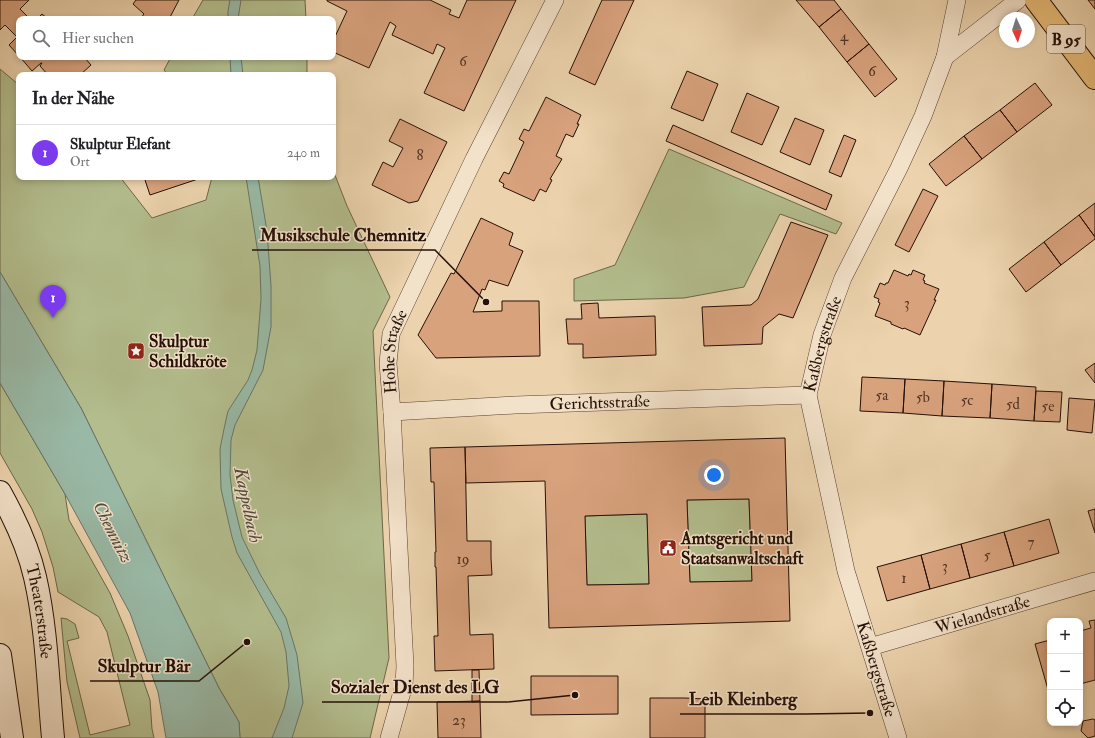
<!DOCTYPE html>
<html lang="de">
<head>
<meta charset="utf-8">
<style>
  :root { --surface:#fff; --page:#f6f6f6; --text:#202124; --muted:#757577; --line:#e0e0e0; --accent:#7c3aed }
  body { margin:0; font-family:"IM FELL Double Pica",serif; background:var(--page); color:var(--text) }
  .controls { position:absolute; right:12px; bottom:12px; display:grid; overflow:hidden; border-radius:8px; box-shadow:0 2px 6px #0003 }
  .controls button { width:36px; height:36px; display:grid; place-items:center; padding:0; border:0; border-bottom:1px solid var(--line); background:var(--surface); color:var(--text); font:20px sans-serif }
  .compass { position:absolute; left:999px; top:12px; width:36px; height:36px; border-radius:50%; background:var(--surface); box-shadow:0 2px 6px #0003; rotate:176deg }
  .you { position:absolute; left:714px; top:475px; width:14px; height:14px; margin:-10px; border:3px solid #fff; border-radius:50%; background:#1a73e8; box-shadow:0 0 0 6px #1a73e833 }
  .badge { display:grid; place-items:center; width:26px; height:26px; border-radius:50%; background:var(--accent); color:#fff; font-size:13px; font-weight:700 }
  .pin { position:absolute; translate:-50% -33px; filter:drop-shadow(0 1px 2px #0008) }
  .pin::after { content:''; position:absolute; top:21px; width:14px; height:12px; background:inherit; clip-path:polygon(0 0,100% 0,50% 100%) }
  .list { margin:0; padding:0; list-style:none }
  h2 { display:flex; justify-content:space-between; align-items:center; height:52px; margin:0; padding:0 16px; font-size:17px }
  h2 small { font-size:13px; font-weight:400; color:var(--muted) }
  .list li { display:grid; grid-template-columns:26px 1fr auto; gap:12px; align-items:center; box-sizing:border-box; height:56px; padding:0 16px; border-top:1px solid var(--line) }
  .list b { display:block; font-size:15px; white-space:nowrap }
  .list p { margin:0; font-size:13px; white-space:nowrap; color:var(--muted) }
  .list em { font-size:13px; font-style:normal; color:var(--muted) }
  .icon { flex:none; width:22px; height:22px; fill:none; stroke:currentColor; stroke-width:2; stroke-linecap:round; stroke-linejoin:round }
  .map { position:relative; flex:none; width:1095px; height:738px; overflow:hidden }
  .search { position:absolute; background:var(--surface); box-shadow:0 2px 6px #0003; left:16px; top:16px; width:320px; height:44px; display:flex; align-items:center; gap:10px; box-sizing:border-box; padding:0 14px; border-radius:8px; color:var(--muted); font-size:15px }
  .panel { position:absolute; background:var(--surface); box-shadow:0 2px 6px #0003; left:16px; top:72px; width:320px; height:108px; border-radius:8px }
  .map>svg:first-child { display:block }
</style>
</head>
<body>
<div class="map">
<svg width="1095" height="738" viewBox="0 0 1095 738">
  <rect width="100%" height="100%" fill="#ecd3ad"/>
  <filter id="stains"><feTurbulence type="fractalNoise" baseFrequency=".005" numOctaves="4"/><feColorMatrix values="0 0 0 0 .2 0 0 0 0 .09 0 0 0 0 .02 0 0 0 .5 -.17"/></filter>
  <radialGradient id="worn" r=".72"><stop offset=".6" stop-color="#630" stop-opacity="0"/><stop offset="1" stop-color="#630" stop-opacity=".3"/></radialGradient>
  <path fill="#b3bd8d" stroke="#6c664a" d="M203 0H305L306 19H192Z
    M171 57H307V75H168L164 70Z
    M0 69 19 85V177H120L152 218 206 200 212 177H333V170L347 206 390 297 373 331 389 658 370 738H240L239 722 219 688 81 408 0 272Z
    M669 149 842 223 836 234 780 214 744 287 684 298 574 301V279L615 265Z
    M0 383 65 494 69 520 110 593 128 636 150 700 152 729 154 738H80L67 682 61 618 67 619 75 624 79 638 67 641 90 735 130 725 107 632 99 617 58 592 53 567 42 532 32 509 0 453Z
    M749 499 752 581 690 582 687 500Z
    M647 514 649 584 587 585 585 516Z"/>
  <path fill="#99b9a6" stroke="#6b7566" d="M230 0H241L238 19H228V11Z
    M230 57H241L243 75H231Z
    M246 177H258L267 231 271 286V327L263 370 235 425 231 440 230 475 233 500 242 537 260 574 286 618 297 655 303 703 292 738H272L284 708 289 686 286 652 281 632 237 553 232 537 221 489 220 449 224 429 228 411 248 380 252 370 257 350 259 325 261 299 260 266Z
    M0 272 81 408 219 688 239 722 240 738H166L158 692 130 613 65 494 0 383Z"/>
  <path fill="#d8a27d" stroke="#250f06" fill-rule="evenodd" d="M0 0H29L20 9 30 19H19V56L9 45 17 37 5 25 0 30Z
    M136 0H179L169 19H140L144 14 133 4Z
    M327 0H430L451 10 449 14 459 18 467 0H516L464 111 424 93 445 48 437 44 433 54 392 35 396 26 390 22 369 68 333 52V41L347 11 327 1Z
    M602 0H634L595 85 569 73Z
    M796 0H834L841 9 819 27Z
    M1088 0H1095V9Z
    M841 9 869 44 847 62 819 27Z
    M42 14 48 19H37Z
    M869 44 897 79 875 97 847 62Z
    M20 57H84L91 65 80 75H48L40 66 42 63H41L32 71Z
    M687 71 718 84 703 121 671 108Z
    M1035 83 1052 105 1017 132 1000 110Z
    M747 93 779 107 762 145 731 132Z
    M546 97 581 115 577 124H579L573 137 566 134 556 156 562 159 550 179 552 180 546 192 540 189 534 201 503 187 504 184 499 181 504 172 509 174 524 142 519 139 524 129 529 131Z
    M1000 110 1017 132 982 159 964 136Z
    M795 118 824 130 810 165 780 152Z
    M400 119 447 142 418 201 409 203 372 185 383 162 393 167 403 148 389 141Z
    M673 125 832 195 826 210 666 141Z
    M844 135 856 140 841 177 829 172Z
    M964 136 982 159 946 186 929 164Z
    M144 177H204L150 195Z
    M923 189 938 196 909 252 895 245Z
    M1095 203V237L1079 215Z
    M1079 215 1095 237V239L1061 265 1044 242Z
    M481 218 513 233 509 245 523 251 508 286 489 280 485 290 482 289 473 312 502 311V301H539L540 356 436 358 418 335 451 273 454 274Z
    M791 222 828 235 793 318 779 314 763 327 762 344 704 346 702 307 751 305 758 299Z
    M1044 242 1061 265 1026 292 1009 269Z
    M894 270 908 276 909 274 911 275 913 270 925 275 923 280 925 281 924 283 939 289 934 300H936L920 335 904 328 903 329 891 324V322L875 316 880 303 878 302 879 299 874 297 880 283 885 285 886 283H888Z
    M598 303 599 318 655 316 656 355 583 358V344H568L566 319H582L581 304Z
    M1095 363V383L1085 370Z
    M862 377 905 379 903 413 860 411Z
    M905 379 944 381 942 416 903 413Z
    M944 381 992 384 990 418 942 416Z
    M992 384 1036 387 1034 421 990 418Z
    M1036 391 1062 392 1060 422 1034 421Z
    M1069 398 1095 400 1092 433 1067 430Z
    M785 438 790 621 549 628 545 481 466 483 465 447ZM749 499 752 581 690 582 687 500ZM647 514 649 584 587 585 585 516Z
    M465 447 467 541H491V558L492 575 468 576 470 635 493 634 494 669 435 671 434 636H438L436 567H435V552H436L434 482H431L430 448Z
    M1095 509V533L1088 511Z
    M1049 519 1059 553 1014 566 1004 532Z
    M1004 532 1014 566 970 578 961 544Z
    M961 544 970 578 930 589 921 555Z
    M921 555 930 589 887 601 877 567Z
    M1095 620V680L1080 684V631L1091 628 1089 621Z
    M1050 640V693H1049L1035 644Z
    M472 670H479L480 701 472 702Z
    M531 676H618V714L531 715Z
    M650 698H685L705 699V738H650Z
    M480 701 481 738H438L437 702Z
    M1093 719 1095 720V736L1088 738 1081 731 1083 721Z"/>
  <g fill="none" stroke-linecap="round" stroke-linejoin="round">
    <defs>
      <g id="minor">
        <path d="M945 57 1018 0"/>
        <path id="s1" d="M392 412 515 405 808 395"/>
        <path id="s2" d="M870 647 1095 581"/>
        <path id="s3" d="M389 738 404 685 405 666 392 412 388 363 391 334 474 159 555 0"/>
        <path id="s4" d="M898 738 846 571 808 395 822 335 843 278 899 168 923 116 945 57 957 0"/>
      </g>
      <g id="secondary">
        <path id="s5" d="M0 492C15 519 28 546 35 577 47 629 48 685 53 738"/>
        <path d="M0 655 12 738"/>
      </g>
      <path id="primary" d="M1036 0 1095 78"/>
    </defs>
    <use href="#minor" stroke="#574030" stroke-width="18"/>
    <use href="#secondary" stroke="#250f06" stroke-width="24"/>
    <use href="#primary" stroke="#250f06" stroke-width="24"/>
    <use href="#minor" stroke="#f3e2ca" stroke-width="17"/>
    <use href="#secondary" stroke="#f3e2ca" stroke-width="22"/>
    <use href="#primary" stroke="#e6ba76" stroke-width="22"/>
  </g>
  <defs>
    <symbol id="sight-square" viewBox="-11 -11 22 22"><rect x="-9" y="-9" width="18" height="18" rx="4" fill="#8f2418" stroke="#f3e2ca"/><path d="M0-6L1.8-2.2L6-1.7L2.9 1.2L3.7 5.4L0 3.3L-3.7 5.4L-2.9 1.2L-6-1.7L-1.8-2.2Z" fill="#fff"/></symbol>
    <symbol id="civic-square" viewBox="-11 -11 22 22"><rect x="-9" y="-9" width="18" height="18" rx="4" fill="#8f2418" stroke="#f3e2ca"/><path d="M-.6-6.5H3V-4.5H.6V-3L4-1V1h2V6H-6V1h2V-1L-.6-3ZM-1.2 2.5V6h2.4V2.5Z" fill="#fff"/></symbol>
  </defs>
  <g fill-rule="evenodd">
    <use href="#sight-square" x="126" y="341" width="20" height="20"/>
    <use href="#civic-square" x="658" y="538" width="20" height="20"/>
  </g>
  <g text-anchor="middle" stroke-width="3" stroke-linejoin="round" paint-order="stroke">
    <g font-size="15" fill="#523424">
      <text x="844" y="41">4</text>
      <text x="463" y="66">6</text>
      <text x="872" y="76">6</text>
      <text x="420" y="160">8</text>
      <text x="907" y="308">3</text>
      <text x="882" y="400">5a</text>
      <text x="923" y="402">5b</text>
      <text x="967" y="405">5c</text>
      <text x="1013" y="409">5d</text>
      <text x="1048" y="411">5e</text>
      <text x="1031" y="547">7</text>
      <text x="987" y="560">5</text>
      <text x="463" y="564">19</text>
      <text x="945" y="571">3</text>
      <text x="904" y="583">1</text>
      <text x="459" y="725">23</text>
    </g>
    <rect fill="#f3e2ca" stroke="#634e41" stroke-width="1" x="1047" y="25" width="38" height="28" rx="3"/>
    <g font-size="16" font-weight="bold" fill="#250f06">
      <text x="1066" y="45">B 95</text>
    </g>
    <g font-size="17" font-weight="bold" fill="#250f06" stroke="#f3e2ca" text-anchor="start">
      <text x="149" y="347">Skulptur<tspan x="149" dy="20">Schildkröte</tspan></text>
      <text x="681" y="544">Amtsgericht und<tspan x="681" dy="20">Staatsanwaltschaft</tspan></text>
    </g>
    <g font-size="17" fill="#250f06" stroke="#f3e2ca">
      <text dy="6" stroke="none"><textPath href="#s4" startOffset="408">Kaßbergstraße</textPath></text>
      <text dy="6" stroke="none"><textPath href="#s3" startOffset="390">Hohe Straße</textPath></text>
      <text dy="6" stroke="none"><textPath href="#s1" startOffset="208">Gerichtsstraße</textPath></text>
      <text dy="6" stroke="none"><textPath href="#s5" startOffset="127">Theaterstraße</textPath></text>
      <text dy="6" stroke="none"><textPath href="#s2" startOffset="117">Wielandstraße</textPath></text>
      <text transform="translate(877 669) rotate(73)" y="6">Kaßbergstraße</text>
    </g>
    <g font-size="18" font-style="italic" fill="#4e4a3e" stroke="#f3e2ca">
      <text transform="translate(248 505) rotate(78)" y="6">Kappelbach</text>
      <text transform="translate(113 532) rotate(63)" y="6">Chemnitz</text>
    </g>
  </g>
  <path fill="none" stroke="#250f06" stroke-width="1.5" d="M486 302L435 250H252M247 642L199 681H90M575 695L507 702H322M870 713L805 714H680"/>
  <g fill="#250f06" stroke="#f3e2ca" stroke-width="1.5">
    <circle cx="486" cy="302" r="4"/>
    <circle cx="247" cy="642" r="4"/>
    <circle cx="575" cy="695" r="4"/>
    <circle cx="870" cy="713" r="4"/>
  </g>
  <g font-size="18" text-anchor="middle" font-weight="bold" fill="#250f06" stroke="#f3e2ca" stroke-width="3" stroke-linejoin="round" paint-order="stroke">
    <text x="343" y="241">Musikschule Chemnitz</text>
    <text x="144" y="672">Skulptur Bär</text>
    <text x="415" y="693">Sozialer Dienst des LG</text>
    <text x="743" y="705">Leib Kleinberg</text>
  </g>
  <rect width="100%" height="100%" filter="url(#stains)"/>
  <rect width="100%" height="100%" fill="url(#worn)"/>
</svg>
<div class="controls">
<button>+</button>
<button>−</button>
<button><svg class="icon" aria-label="locate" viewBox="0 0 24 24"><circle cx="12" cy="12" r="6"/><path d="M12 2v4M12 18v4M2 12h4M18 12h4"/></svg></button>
</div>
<svg class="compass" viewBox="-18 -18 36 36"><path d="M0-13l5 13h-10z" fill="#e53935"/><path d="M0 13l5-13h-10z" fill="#757577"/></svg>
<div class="you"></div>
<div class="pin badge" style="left:53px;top:318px">1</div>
<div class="search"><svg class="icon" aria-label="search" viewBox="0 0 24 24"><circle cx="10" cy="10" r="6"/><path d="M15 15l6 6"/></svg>Hier suchen</div>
<section class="panel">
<h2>In der Nähe<small></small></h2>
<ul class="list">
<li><span class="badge">1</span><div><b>Skulptur Elefant</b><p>Ort</p></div><em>240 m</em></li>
</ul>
</section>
</div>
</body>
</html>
